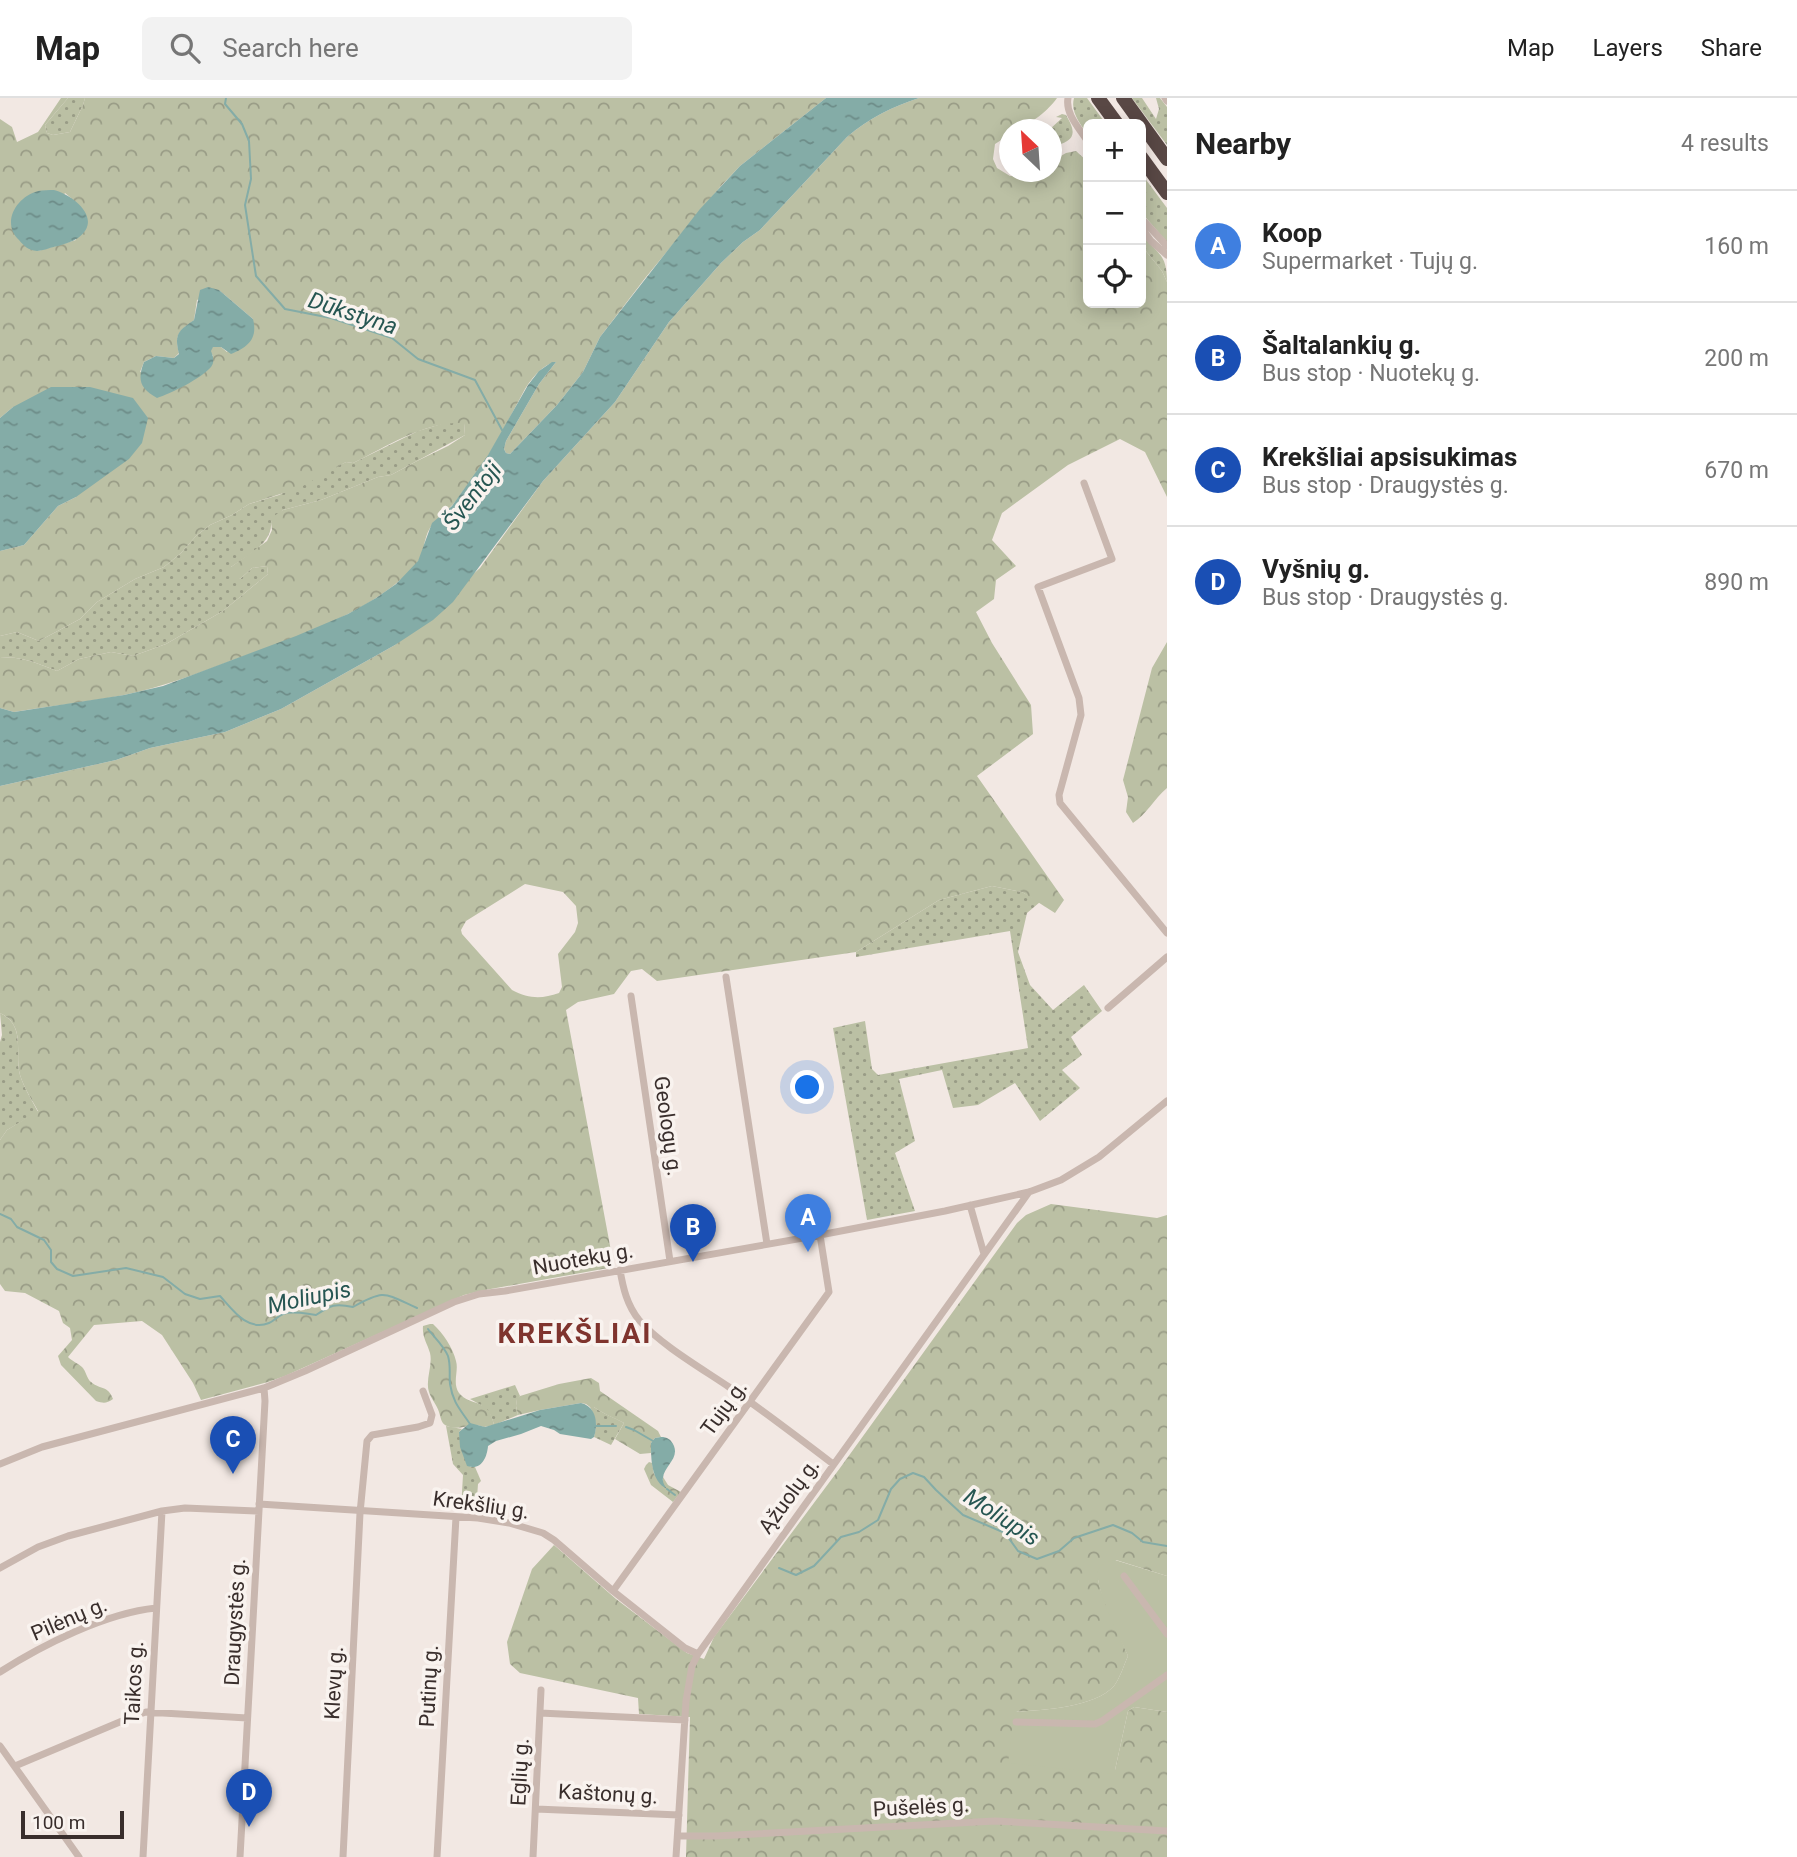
<!DOCTYPE html>
<html lang="en">
<head>
<meta charset="utf-8">
<style>
  :root { --surface:#fff; --page:#f2f2f2; --text:#222; --muted:#767676; --line:#e0e0e0; --accent:#265652 }
  body { margin:0; font-family:Roboto,sans-serif; background:var(--page); color:var(--text) }
  .controls { position:absolute; right:21px; top:21px; display:grid; overflow:hidden; border-radius:10px; box-shadow:0 4px 18px #0003 }
  .controls button { width:63px; height:63px; display:grid; place-items:center; padding:0; border:0; border-bottom:2px solid var(--line); background:var(--surface); color:var(--text); font:35px sans-serif }
  .compass { position:absolute; left:999px; top:21px; width:63px; height:63px; border-radius:50%; background:var(--surface); box-shadow:0 4px 18px #0003; rotate:335deg }
  .scale { position:absolute; left:21px; bottom:18px; width:103px; box-sizing:border-box; padding-left:7px; border:4px solid #392e2c; border-top:0; font-size:19px; line-height:24px; white-space:nowrap; color:#392e2c; -webkit-text-stroke:5px #f9f3ef; paint-order:stroke }
  .you { position:absolute; left:808px; top:990px; width:24px; height:24px; margin:-18px; border:5px solid #fff; border-radius:50%; background:#1a73e8; box-shadow:0 0 0 10px #1a73e833 }
  .badge { display:grid; place-items:center; width:46px; height:46px; border-radius:50%; background:var(--accent); color:#fff; font-size:23px; font-weight:700 }
  .pin { position:absolute; translate:-50% -58px; filter:drop-shadow(0 2px 4px #0008) }
  .pin::after { content:''; position:absolute; top:37px; width:24px; height:21px; background:inherit; clip-path:polygon(0 0,100% 0,50% 100%) }
  .list { margin:0; padding:0; list-style:none }
  h2 { display:flex; justify-content:space-between; align-items:center; height:91px; margin:0; padding:0 28px; font-size:30px }
  h2 small { font-size:23px; font-weight:400; color:var(--muted) }
  .list li { display:grid; grid-template-columns:46px 1fr auto; gap:21px; align-items:center; box-sizing:border-box; height:112px; padding:0 28px; border-top:2px solid var(--line) }
  .list b { display:block; font-size:26px; white-space:nowrap }
  .list p { margin:0; font-size:23px; white-space:nowrap; color:var(--muted) }
  .list em { font-size:23px; font-style:normal; color:var(--muted) }
  .icon { flex:none; width:38px; height:38px; fill:none; stroke:currentColor; stroke-width:2; stroke-linecap:round; stroke-linejoin:round }
  .map { position:relative; flex:none; width:1167px; height:1759px; overflow:hidden }
  header { display:flex; align-items:center; gap:42px; box-sizing:border-box; height:98px; padding:0 35px; background:var(--surface); border-bottom:2px solid var(--line) }
  header strong { font-size:33px }
  nav { display:flex; gap:38px; margin-inline-start:auto; font-size:24px }
  .search { width:490px; height:63px; background:var(--page); display:flex; align-items:center; gap:18px; box-sizing:border-box; padding:0 24px; border-radius:10px; color:var(--muted); font-size:26px }
  main { display:flex }
  aside { flex:1; background:var(--surface) }
  .map>svg:first-child { display:block }
</style>
</head>
<body>
<header>
<strong>Map</strong>
<div class="search"><svg class="icon" aria-label="search" viewBox="0 0 24 24"><circle cx="10" cy="10" r="6"/><path d="M15 15l6 6"/></svg>Search here</div>
<nav><a>Map</a><a>Layers</a><a>Share</a></nav>
</header>
<main>
<div class="map">
<svg width="1167" height="1759" viewBox="0 0 1167 1759">
  <defs>
    <pattern id="grass-dots" width="8" height="8" patternUnits="userSpaceOnUse" patternTransform="scale(1.75)"><rect width="8" height="8" fill="#bbc0a4"/><path d="M2 2h.1M6 6h.1" fill="none" stroke="#999c86" stroke-width="1.8" stroke-linecap="round"/></pattern>
    <pattern id="forest-crowns" width="20" height="18" patternUnits="userSpaceOnUse" patternTransform="scale(1.75)"><rect width="20" height="18" fill="#bbc0a4"/><path d="M2 6a3 3 0 1 1 6 0M12 15a3 3 0 1 1 6 0" fill="none" stroke="#999c86"/></pattern>
    <pattern id="water-ripples" width="26" height="14" patternUnits="userSpaceOnUse" patternTransform="scale(1.75)"><rect width="26" height="14" fill="#84aca7"/><path d="M2 4q2-2 4 0t4 0M15 11q2-2 4 0t4 0" fill="none" stroke="#6d8c88"/></pattern>
  </defs>
  <rect width="100%" height="100%" fill="#f2e8e3"/>
  <path fill="url(#grass-dots)" d="M68 0H85L83 7 70 34 53 37 47 35 45 27Z
    M1074 0H1087L1106 26H1088V38C1081 26 1070 15 1074 0Z
    M1132 0H1142L1156 21 1159 11 1156 0H1160L1167 9V47Z
    M1062 16 1066 17C1078 37 1074 43 1052 49V32H1049L1062 20 1056 19Z
    M1141 75 1167 110V144L1141 114Z
    M1141 135C1157 157 1167 154 1167 184L1162 173 1141 147Z
    M448 324 464 325 465 337 391 377 378 379 321 402 283 412 271 424C273 446 247 457 231 469L240 481 252 470 267 468 268 476 223 513 166 546 133 558 111 554 79 561 57 573C40 566 19 557 0 560V538L17 534 39 543 80 521 97 504 135 481 164 469 181 455 196 438 210 427 232 417 249 406 279 397 346 364 353 365 418 333Z
    M992 788 1022 794 1040 804 1027 815 1018 854 1030 887 1053 912 1084 887 1102 913 1071 939 1082 957 1062 972 1080 990 1040 1023 1015 985 978 1007 953 1010 942 972 899 981 915 1043 895 1055 915 1113 867 1122 833 930 865 923 872 971 878 977 1028 950 1010 833 856 859V854L939 802Z
    M0 915C27 928 14 956 20 977 24 990 32 1002 38 1014L7 1032 0 1042V944L2 937Z
    M515 1287 520 1298 517 1301 516 1308 518 1317 494 1327C491 1312 483 1308 470 1301Z
    M590 1309H594C603 1316 614 1319 624 1325L611 1347 594 1339C597 1328 596 1320 590 1309Z
    M446 1328 462 1331 459 1334 470 1369H475L481 1383 478 1386 476 1413 461 1411 463 1377 453 1366Z"/>
  <path fill="url(#forest-crowns)" fill-rule="evenodd" d="M61 0H68L45 27 47 35 53 37 70 34 83 7 85 0H826L740 68 721 88 646 179 600 239 583 274 557 307 510 356 506 355 504 351 506 343 539 286 556 264C543 266 532 280 525 291 513 313 502 335 489 356 480 371 468 385 458 400 450 412 438 418 430 430 423 441 425 455 417 465 376 514 294 540 236 561 199 575 163 589 124 597 88 604 51 608 14 614L0 610V560C19 557 40 566 57 573L79 561 111 554 133 558 166 546 223 513 268 476 267 468 252 470 240 481 231 477V469L267 443 272 432 271 424 274 418 283 412 321 402 378 379 391 377 417 363 448 348 465 337 464 325C424 323 388 348 353 365L346 364 299 390 249 406 232 417 210 427 196 438 181 455 164 469 135 481 97 504 80 521 39 543 17 534 0 538V453L24 447 58 408 76 399 13 309 0 320V21L12 29 17 44 38 34ZM65 95 71 100 76 142 38 153ZM219 192 253 221 227 254 221 249 213 248 210 253 213 258 140 274 144 264 156 258 174 260 179 255C174 236 179 233 194 222L197 202Z
    M919 0H1057C1048 13 1026 31 1010 32L1009 37 995 46 993 61 997 70 1010 78H1023L1033 74H1052V63L1066 55 1076 53 1088 64V205H1141V147L1162 173 1167 184V399L1145 354 1120 341 1068 367 1002 415 992 442 1016 468 996 482 994 501 976 514 992 545 1031 607 1033 636 977 678 1064 802 1055 815 1022 794 992 788 939 802 856 854 657 883 642 871 631 873 614 896 578 904 566 912 614 1169 485 1192 464 1197 285 1278 268 1284 201 1302 193 1285 162 1237 142 1223 94 1227 68 1259C73 1264 78 1265 82 1269 86 1273 87 1281 91 1284 100 1292 108 1287 113 1301 106 1306 103 1305 96 1303L61 1267 58 1258 72 1242 70 1230 63 1225 59 1213 25 1195 5 1193 0 1186V1042L7 1032 38 1013C32 1002 24 990 20 977 14 955 27 928 0 915V688L116 662 150 650 225 634 281 611 395 547 480 470 543 383 615 304 669 224 721 165 743 144 760 132 847 39C869 20 892 9 919 0ZM525 786 563 794 576 808 578 825 575 834 558 856 562 889 559 895C542 901 529 901 512 892L462 836 461 832 466 823Z
    M1167 544V690C1154 701 1147 716 1133 725L1126 714 1128 699 1123 682 1152 570Z
    M1051 1106 1157 1120 1167 1117V1478L1116 1462 1098 1482 1101 1493 1128 1558C1124 1567 1120 1580 1114 1588 1094 1610 1042 1612 1014 1614L1115 1672 1128 1613 1134 1609 1167 1614V1759H686L690 1619 639 1616 638 1600 520 1575 510 1566 507 1544 532 1471 554 1447 616 1501 687 1555 704 1561 714 1539 840 1370 1017 1125 1026 1117Z
    M430 1226H433C443 1235 453 1250 456 1263 459 1273 452 1285 459 1295 470 1309 489 1299 494 1327L484 1329C472 1323 460 1334 447 1328 441 1326 441 1320 439 1314 437 1307 431 1301 429 1294 425 1282 433 1267 430 1255 427 1245 422 1239 423 1228Z
    M591 1280 599 1285 600 1293 658 1333 661 1339 655 1340 651 1345V1355L640 1356 615 1341 624 1325C613 1319 603 1316 594 1309H590L586 1306 581 1305 540 1312 518 1317 516 1308 517 1300 520 1298 559 1286Z
    M649 1364 652 1365 654 1376 663 1384V1379L668 1387 681 1394 673 1404 651 1387 644 1371 646 1367Z"/>
  <path fill="#bbc0a4" d="M1115 1462 1167 1478V1614L1134 1609 1128 1613 1115 1672 1111 1676 1008 1665 1014 1614C1042 1612 1094 1610 1114 1588 1120 1580 1124 1567 1128 1558 1121 1542 1094 1489 1098 1473 1100 1466 1108 1463 1115 1462Z"/>
  <path fill="url(#water-ripples)" d="M826 0H919C892 9 869 20 847 39L760 132 743 144 721 165 669 224 615 304 543 383 453 504 433 522 395 547 281 611 225 634 150 650 116 662 0 688V610L14 614 124 597 163 588 296 538 348 516 376 500 396 486 418 463 432 425 452 408 488 357 528 287 539 273 552 264H556L539 286 506 343 504 351 506 355 510 356 557 307 583 274 600 239 700 111 740 68Z
    M54 92C73 97 104 121 78 140 72 144 64 146 58 148 51 149 43 153 37 153 28 152 24 148 19 142 1 125 16 99 38 93 43 92 49 92 54 92Z
    M208 189 219 192 253 221C258 241 248 249 231 256L221 249H213L211 253C213 258 215 264 211 269 202 280 170 296 157 300 140 290 137 282 144 264L156 258 174 260 179 256C174 236 178 233 194 222L200 192Z
    M51 289H90L133 300 148 320 142 345 129 361 76 399 58 408 24 447 0 453V320L13 309Z
    M581 1305C597 1309 598 1326 594 1339L591 1341 560 1336 554 1332 541 1328 521 1336 496 1343 488 1348C487 1360 481 1373 467 1368L460 1349 459 1334 470 1325 485 1329 540 1312Z
    M661 1339C667 1339 671 1341 674 1348 679 1361 664 1368 663 1380 662 1384 665 1388 667 1391 651 1383 651 1361 651 1345L655 1340Z"/>
  <g fill="none" stroke-linecap="round" stroke-linejoin="round">
    <path stroke="#84aca7" stroke-width="2" d="M226 0 225 6 242 26 249 43 251 81 245 107 256 178 285 211 331 220 392 240 418 261 475 282 502 332
      M0 1116 11 1121 17 1129 44 1142 51 1152V1164L57 1171 73 1178 126 1170 163 1179 185 1196 200 1201 220 1198C232 1211 247 1234 269 1225 274 1223 278 1218 283 1216 293 1212 306 1216 316 1217 331 1207 335 1205 353 1209 385 1191 384 1195 417 1210
      M428 1231C434 1239 444 1248 448 1258 451 1268 449 1277 450 1286 453 1305 460 1311 470 1326
      M596 1328H616
      M626 1329 634 1332 653 1343
      M667 1391 675 1397
      M779 1470 796 1477 814 1468 841 1439 859 1434 878 1422 891 1391 900 1381 913 1375 924 1379 936 1392 963 1417 1005 1435 1018 1453 1037 1461 1059 1453 1074 1440 1113 1427 1132 1435 1143 1444 1167 1448"/>
    <path stroke="#c9b7af" stroke-width="7" d="M1068 0C1065 16 1080 31 1088 44
      M1165 0 1167 3
      M1141 120 1167 148
      M1141 129 1151 143 1167 157
      M1084 385 1112 461 1038 489 1079 600 1081 617 1059 697 1060 705 1167 835
      M726 879 767 1146
      M631 898 670 1163
      M1108 910 1167 859
      M970 1107 984 1156
      M620 1172C623 1190 627 1207 639 1222 661 1247 701 1270 729 1289 765 1314 799 1340 833 1366
      M0 1366 42 1349 264 1290 305 1273 454 1204 479 1196 505 1193 820 1137 945 1113 1029 1094 1061 1082 1099 1059 1167 1003
      M259 1406 478 1420 509 1425 543 1435 554 1442 613 1493 685 1550 698 1556
      M0 1470 38 1449 68 1438 162 1413 185 1410 259 1413
      M1124 1478 1167 1536
      M613 1493 829 1194 820 1137
      M0 1574C42 1547 106 1515 156 1510
      M540 1615 685 1622
      M1016 1624 1095 1626 1102 1623 1167 1577
      M0 1648 79 1759
      M15 1668 134 1618 146 1614 247 1620
      M536 1711 679 1717
      M678 1738H716L995 1723 1167 1733
      M143 1759 162 1413
      M240 1759 265 1303 264 1290
      M343 1759 360 1415 367 1343 372 1337 418 1329 430 1325 432 1317 423 1293
      M437 1759 456 1419
      M533 1759 541 1592
      M676 1759 686 1603 692 1568 698 1556 1029 1094"/>
    <path stroke="#594845" stroke-width="14" d="M1098 0 1117 26
      M1123 0 1167 61
      M1141 59 1167 95"/>
  </g>
  <g text-anchor="middle" stroke-width="7" stroke-linejoin="round" paint-order="stroke">
    <g font-size="21" fill="#392e2c" stroke="#f9f3ef">
      <text transform="translate(668 1028) rotate(82)" y="7">Geologų g.</text>
      <text transform="translate(583 1161) rotate(-10)" y="7">Nuotekų g.</text>
      <text transform="translate(724 1310) rotate(-54)" y="7">Tujų g.</text>
      <text transform="translate(789 1398) rotate(-54)" y="7">Ąžuolų g.</text>
      <text transform="translate(481 1407) rotate(8)" y="7">Krekšlių g.</text>
      <text transform="translate(69 1521) rotate(-23)" y="7">Pilėnų g.</text>
      <text transform="translate(235 1524) rotate(-87)" y="7">Draugystės g.</text>
      <text transform="translate(134 1585) rotate(-87)" y="7">Taikos g.</text>
      <text transform="translate(334 1585) rotate(-87)" y="7">Klevų g.</text>
      <text transform="translate(429 1588) rotate(-87)" y="7">Putinų g.</text>
      <text transform="translate(520 1674) rotate(-87)" y="7">Eglių g.</text>
      <text transform="translate(608 1696) rotate(3)" y="7">Kaštonų g.</text>
      <text transform="translate(921 1709) rotate(-3)" y="7">Pušelės g.</text>
    </g>
    <g font-size="23" font-style="italic" fill="#265652" stroke="#f9f3ef">
      <text transform="translate(353 215) rotate(18)" y="8">Dūkstyna</text>
      <text transform="translate(472 398) rotate(-52)" y="8">Šventoji</text>
      <text transform="translate(309 1199) rotate(-12)" y="8">Moliupis</text>
      <text transform="translate(1002 1419) rotate(33)" y="8">Moliupis</text>
    </g>
    <g font-size="28" font-weight="bold" letter-spacing="2" fill="#7f342e" stroke="#f9f3ef">
      <text x="575" y="1245">KREKŠLIAI</text>
    </g>
  </g>
</svg>
<div class="controls">
<button>+</button>
<button>−</button>
<button><svg class="icon" aria-label="locate" viewBox="0 0 24 24"><circle cx="12" cy="12" r="6"/><path d="M12 2v4M12 18v4M2 12h4M18 12h4"/></svg></button>
</div>
<svg class="compass" viewBox="-18 -18 36 36"><path d="M0-13l5 13h-10z" fill="#e53935"/><path d="M0 13l5-13h-10z" fill="#767676"/></svg>
<div class="scale">100 m</div>
<div class="you"></div>
<div class="pin badge" style="left:808px;top:1154px;background:#3f7fe0">A</div>
<div class="pin badge" style="left:693px;top:1164px;background:#1a4fb4">B</div>
<div class="pin badge" style="left:233px;top:1376px;background:#1a4fb4">C</div>
<div class="pin badge" style="left:249px;top:1729px;background:#1a4fb4">D</div>
</div>
<aside>
<h2>Nearby<small>4 results</small></h2>
<ul class="list">
<li><span class="badge" style="background:#3f7fe0">A</span><div><b>Koop</b><p>Supermarket · Tujų g.</p></div><em>160 m</em></li>
<li><span class="badge" style="background:#1a4fb4">B</span><div><b>Šaltalankių g.</b><p>Bus stop · Nuotekų g.</p></div><em>200 m</em></li>
<li><span class="badge" style="background:#1a4fb4">C</span><div><b>Krekšliai apsisukimas</b><p>Bus stop · Draugystės g.</p></div><em>670 m</em></li>
<li><span class="badge" style="background:#1a4fb4">D</span><div><b>Vyšnių g.</b><p>Bus stop · Draugystės g.</p></div><em>890 m</em></li>
</ul>
</aside>
</main>
</body>
</html>
